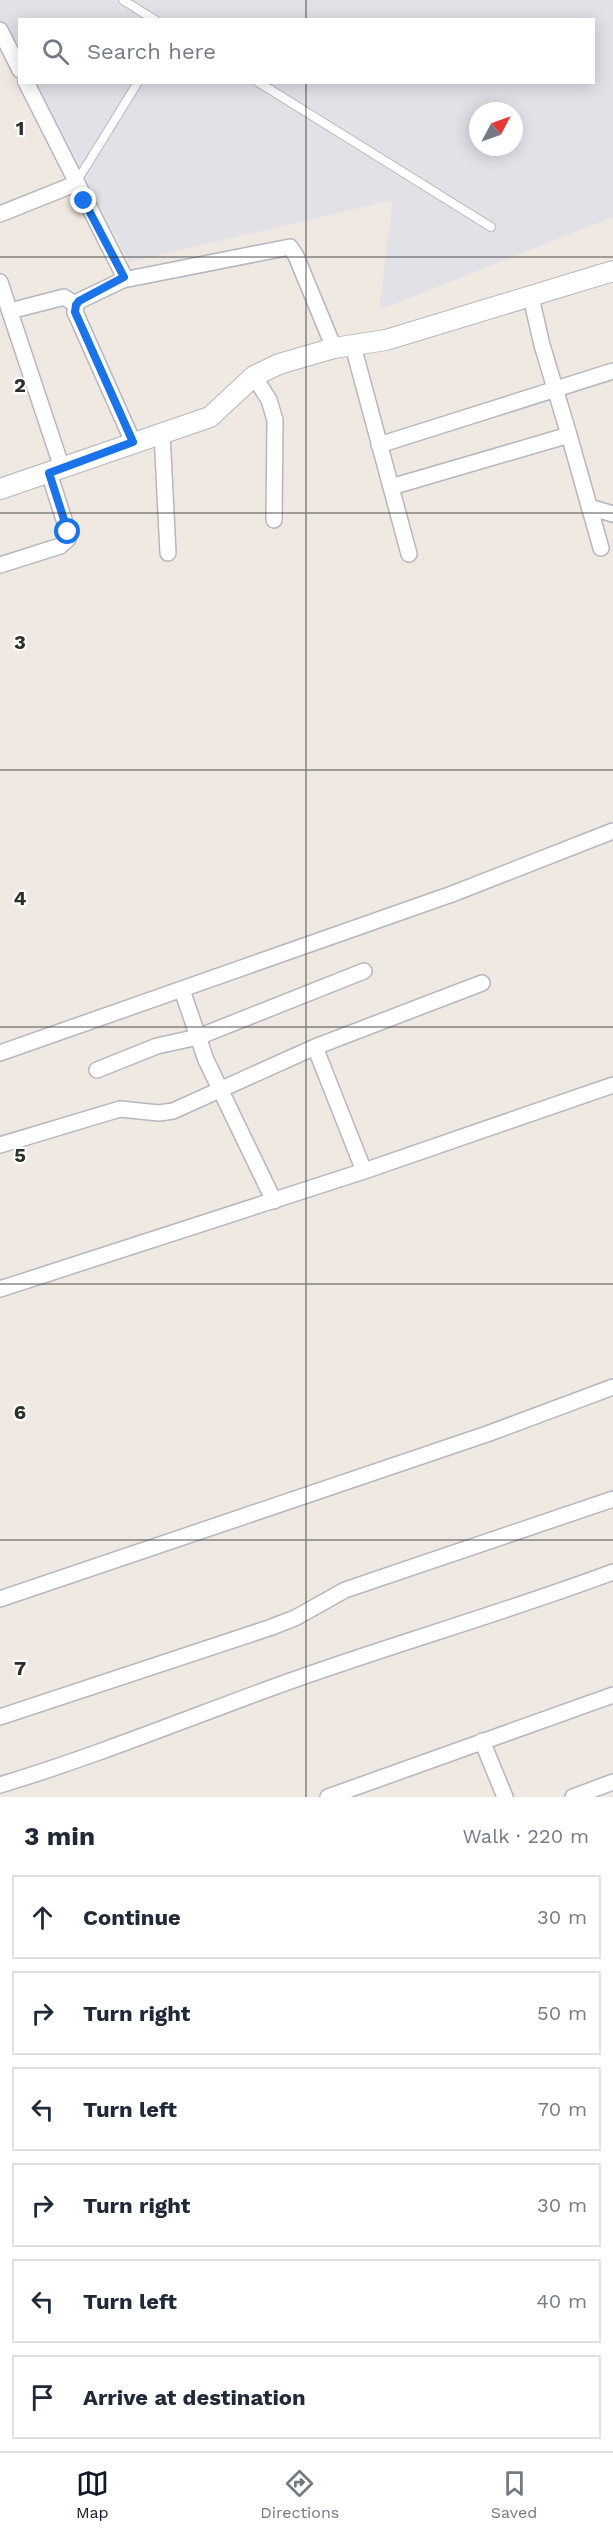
<!DOCTYPE html>
<html lang="en">
<head>
<meta charset="utf-8">
<style>
  :root { --surface:#fff; --page:#f2f2f3; --text:#1f2937; --muted:#747a83; --line:#e0e1e3; --accent:#111827 }
  body { margin:0; font-family:"Work Sans",sans-serif; background:var(--page); color:var(--text) }
  .compass { position:absolute; left:469px; top:102px; width:54px; height:54px; border-radius:50%; background:var(--surface); box-shadow:0 3px 15px #0003; rotate:49deg }
  .stop { position:absolute; width:18px; height:18px; margin:-14px; border:4px solid #1a73e8; border-radius:50%; background:#fff }
  .stop.end { background:#1a73e8; border-color:#fff; box-shadow:0 2px 6px #0008 }
  .list { margin:0; padding:0; list-style:none }
  h2 { display:flex; justify-content:space-between; align-items:center; height:78px; margin:0; padding:0 24px; font-size:26px }
  h2 small { font-size:20px; font-weight:400; color:var(--muted) }
  .list li { display:grid; grid-template-columns:39px 1fr auto; gap:18px; align-items:center; box-sizing:border-box; height:84px; margin:0 12px 12px; padding:0 12px; border:2px solid var(--line); border-radius:0px }
  .list b { display:block; font-size:22px; white-space:nowrap }
  .list em { font-size:20px; font-style:normal; color:var(--muted) }
  .icon { flex:none; width:33px; height:33px; fill:none; stroke:currentColor; stroke-width:2; stroke-linecap:round; stroke-linejoin:round }
  .map { position:relative; flex:none; width:613px; height:1797px; overflow:hidden }
  .search { position:absolute; background:var(--surface); box-shadow:0 3px 15px #0003; left:18px; right:18px; top:18px; height:66px; display:flex; align-items:center; gap:15px; box-sizing:border-box; padding:0 21px; border-radius:0px; color:var(--muted); font-size:22px }
  .sheet { height:654px; background:var(--surface) }
  nav { display:flex; justify-content:space-around; align-items:center; box-sizing:border-box; height:84px; border-top:2px solid var(--line); background:var(--surface); font-size:16px; color:var(--muted) }
  nav a { display:grid; justify-items:center; gap:3px }
  nav .on { color:var(--accent) }
  .map>svg:first-child { display:block }
</style>
</head>
<body>
<div class="map">
<svg width="613" height="1797" viewBox="0 0 613 1797">
  <rect width="100%" height="100%" fill="#efe9e1"/>
  <path fill="#e3e1e8" fill-rule="evenodd" d="M0 0H613V217L379 310 393 200 129 262 35 83 594 82V20H20L19 53 0 36ZM478 111H514V147H478Z"/>
  <g fill="none" stroke-linecap="round" stroke-linejoin="round">
    <defs>
      <path id="service" d="M123 0 155 20
        M258 82 491 227
        M77 181 138 82"/>
      <path id="minor" d="M0 30 20 70
        M26 82 123 274V280
        M0 214 75 184
        M0 282 62 468
        M10 311 64 297 76 305
        M353 346 409 554
        M254 376 269 400 275 420 274 520
        M162 433 168 553
        M569 435 601 548
        M133 442 75 312 76 305 79 301 123 280 290 247 296 256 334 348
        M379 445 613 371
        M391 487 569 435 542 345 531 297
        M589 507 613 514
        M0 565 60 546 68 539V532L49 473
        M182 990 206 1060 274 1201
        M315 1047 364 1171
        M0 1053 452 894 613 831
        M97 1070 157 1046 198 1037 364 971
        M0 1145 120 1109 159 1113 173 1111 315 1047 482 983
        M0 1289 364 1171 613 1085
        M0 1599 487 1434 613 1387
        M0 1717 269 1628 295 1618 345 1590 613 1499
        M482 1741 505 1797
        M0 1785C96 1756 188 1718 282 1684 392 1644 504 1613 613 1572
        M328 1797 613 1695
        M573 1797 613 1782"/>
      <path id="tertiary" d="M0 489 210 417 254 376 279 364 334 348 386 340 613 271"/>
    </defs>
    <use href="#service" stroke="#b4b7c1" stroke-width="10"/>
    <use href="#minor" stroke="#b4b7c1" stroke-width="18"/>
    <use href="#tertiary" stroke="#b4b7c1" stroke-width="22"/>
    <use href="#service" stroke="#fff" stroke-width="8"/>
    <use href="#minor" stroke="#fff" stroke-width="15"/>
    <use href="#tertiary" stroke="#fff" stroke-width="20"/>
  </g>
  <g fill="none" stroke-linecap="round" stroke-linejoin="round">
    <path stroke="#1a73e8" stroke-width="8" d="M68 532 49 473 133 442 75 312 76 305 79 301 124 277 84 201"/>
  </g>
  <path fill="none" stroke="#2e2e2e" stroke-width="1.5" stroke-opacity="0.55" d="M306 0V20M306 82V1797M0 257H613M0 513H613M0 770H613M0 1027H613M0 1284H613M0 1540H613"/>
  <g font-size="20" text-anchor="middle" font-weight="bold" fill="#2e2e2e" stroke="#fff" stroke-width="4.5" stroke-linejoin="round" paint-order="stroke">
    <text x="20" y="135">1</text>
    <text x="20" y="392">2</text>
    <text x="20" y="649">3</text>
    <text x="20" y="905">4</text>
    <text x="20" y="1162">5</text>
    <text x="20" y="1419">6</text>
    <text x="20" y="1675">7</text>
  </g>
</svg>
<svg class="compass" viewBox="-18 -18 36 36"><path d="M0-13l5 13h-10z" fill="#e53935"/><path d="M0 13l5-13h-10z" fill="#747a83"/></svg>
<div class="stop" style="left:68px;top:532px"></div>
<div class="stop end" style="left:84px;top:201px"></div>
<div class="search"><svg class="icon" aria-label="search" viewBox="0 0 24 24"><circle cx="10" cy="10" r="6"/><path d="M15 15l6 6"/></svg>Search here</div>
</div>
<section class="sheet">
<h2>3 min<small>Walk · 220 m</small></h2>
<ul class="list">
<li><svg class="icon" aria-label="ahead" viewBox="0 0 24 24"><path d="M12 20V5M6 11l6-6 6 6"/></svg><div><b>Continue</b></div><em>30 m</em></li>
<li><svg class="icon" aria-label="right" viewBox="0 0 24 24"><path d="M7 20v-9h11M14 6l5 5-5 5"/></svg><div><b>Turn right</b></div><em>50 m</em></li>
<li><svg class="icon" aria-label="left" viewBox="0 0 24 24"><path d="M17 20v-9H6M10 6l-5 5 5 5"/></svg><div><b>Turn left</b></div><em>70 m</em></li>
<li><svg class="icon" aria-label="right" viewBox="0 0 24 24"><path d="M7 20v-9h11M14 6l5 5-5 5"/></svg><div><b>Turn right</b></div><em>30 m</em></li>
<li><svg class="icon" aria-label="left" viewBox="0 0 24 24"><path d="M17 20v-9H6M10 6l-5 5 5 5"/></svg><div><b>Turn left</b></div><em>40 m</em></li>
<li><svg class="icon" aria-label="arrive" viewBox="0 0 24 24"><path d="M6 21V4h12l-3 4 3 4H6"/></svg><div><b>Arrive at destination</b></div></li>
</ul>
</section>
<nav>
<a class="on"><svg class="icon" aria-label="map" viewBox="0 0 24 24"><path d="M3 6l6-2 6 2 6-2v14l-6 2-6-2-6 2zM9 4v14M15 6v14"/></svg>Map</a>
<a><svg class="icon" aria-label="directions" viewBox="0 0 24 24"><path d="M12 3l9 9-9 9-9-9zM9 14v-3h6M13 9l2 2-2 2"/></svg>Directions</a>
<a><svg class="icon" aria-label="saved" viewBox="0 0 24 24"><path d="M7 4h10v16l-5-4-5 4z"/></svg>Saved</a>
</nav>
</body>
</html>
